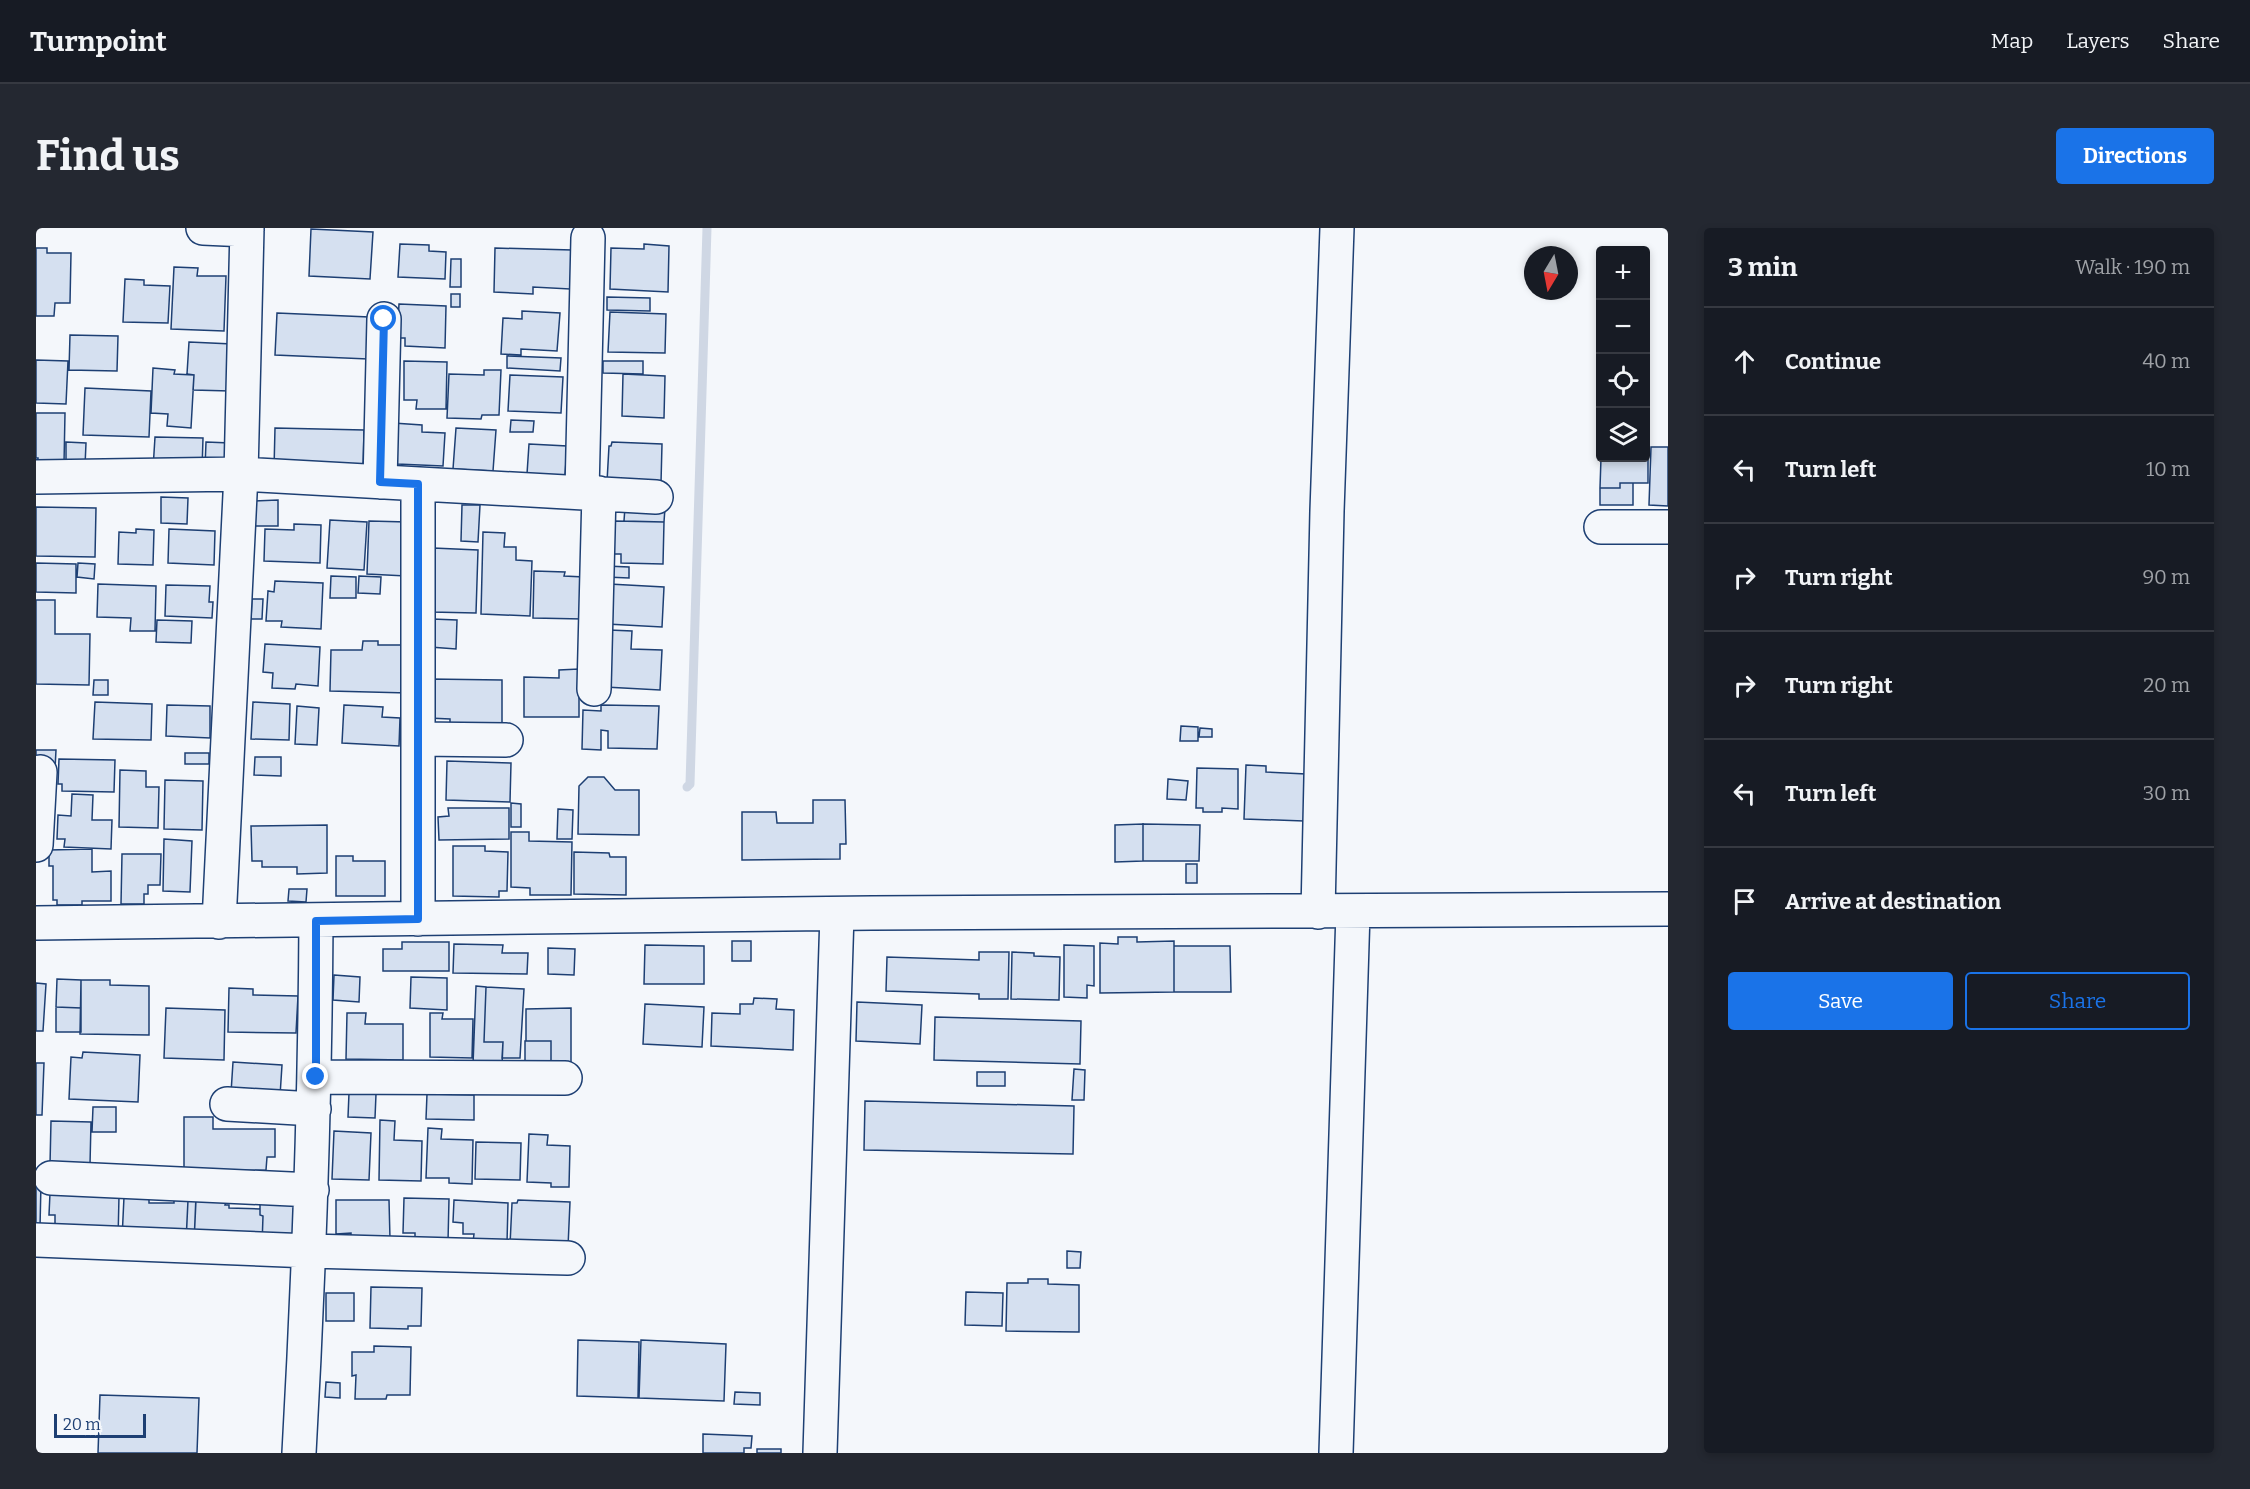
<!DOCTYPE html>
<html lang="en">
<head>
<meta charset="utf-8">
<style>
  :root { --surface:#171b24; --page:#242831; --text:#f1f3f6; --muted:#9ea1a6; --line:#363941; --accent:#1a73e8 }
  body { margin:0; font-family:Bitter,serif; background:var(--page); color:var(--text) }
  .controls { position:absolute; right:18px; top:18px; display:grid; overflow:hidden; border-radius:6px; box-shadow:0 3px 9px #0003 }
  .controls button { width:54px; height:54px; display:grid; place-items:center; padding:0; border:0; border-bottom:2px solid var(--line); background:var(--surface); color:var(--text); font:30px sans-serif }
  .compass { position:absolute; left:1488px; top:18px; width:54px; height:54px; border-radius:50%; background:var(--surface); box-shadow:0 3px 9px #0003; rotate:190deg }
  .scale { position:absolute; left:18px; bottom:15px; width:92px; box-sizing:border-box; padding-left:6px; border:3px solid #1d3f73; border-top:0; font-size:16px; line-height:21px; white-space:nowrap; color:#1d3f73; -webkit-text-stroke:4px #f4f7fb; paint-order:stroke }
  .stop { position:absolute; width:18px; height:18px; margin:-14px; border:4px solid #1a73e8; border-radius:50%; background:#fff }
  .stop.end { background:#1a73e8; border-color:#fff; box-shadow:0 2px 6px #0008 }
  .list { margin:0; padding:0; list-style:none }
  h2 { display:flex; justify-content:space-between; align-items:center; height:78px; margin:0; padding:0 24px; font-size:26px }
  h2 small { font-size:20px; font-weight:400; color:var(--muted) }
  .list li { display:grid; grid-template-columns:39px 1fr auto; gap:18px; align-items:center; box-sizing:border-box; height:108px; padding:0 24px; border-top:2px solid var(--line) }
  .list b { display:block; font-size:22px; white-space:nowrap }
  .list em { font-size:20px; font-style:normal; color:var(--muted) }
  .actions { display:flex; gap:12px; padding:18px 24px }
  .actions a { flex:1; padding:14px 0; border:2px solid var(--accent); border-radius:6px; text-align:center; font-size:21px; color:var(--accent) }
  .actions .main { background:var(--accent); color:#fff }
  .icon { flex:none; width:33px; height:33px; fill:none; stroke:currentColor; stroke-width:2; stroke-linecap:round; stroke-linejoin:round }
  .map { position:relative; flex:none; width:1632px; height:1225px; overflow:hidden; border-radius:6px }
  header { display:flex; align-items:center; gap:36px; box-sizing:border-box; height:84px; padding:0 30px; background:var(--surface); border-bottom:2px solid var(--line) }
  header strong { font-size:28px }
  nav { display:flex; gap:33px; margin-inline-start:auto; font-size:21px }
  .intro { display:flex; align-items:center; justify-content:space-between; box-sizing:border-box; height:144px; padding:0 36px }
  h1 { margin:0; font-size:42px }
  .button { padding:15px 27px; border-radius:6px; background:var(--accent); color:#fff; font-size:21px; font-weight:700 }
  main { display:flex; gap:36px; padding:0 36px }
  aside { flex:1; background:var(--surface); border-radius:6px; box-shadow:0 3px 9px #0003 }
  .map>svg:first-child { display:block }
</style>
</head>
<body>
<header>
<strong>Turnpoint</strong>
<nav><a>Map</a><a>Layers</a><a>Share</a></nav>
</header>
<div class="intro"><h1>Find us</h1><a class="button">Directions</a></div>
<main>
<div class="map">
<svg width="1632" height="1225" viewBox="0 0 1632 1225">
  <rect width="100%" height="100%" fill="#f4f7fb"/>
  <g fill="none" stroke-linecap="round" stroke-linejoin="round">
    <path stroke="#cfd7e4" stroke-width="9" d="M651 559 654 556 671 0"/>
  </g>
  <path fill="#d5e0f0" stroke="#1d3f73" stroke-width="1.5" d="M275 1 337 4 334 51 273 48Z
    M364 16 393 17V23L410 24 409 51 362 49Z
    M608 16 633 18 632 64 574 61 575 20 608 21Z
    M0 20H11V25H35L34 75H19L18 88H0Z
    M459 20 536 22 534 61 497 59V66L458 64Z
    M415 31H425V59H414Z
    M138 39 162 40 161 48H190L188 103 135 101Z
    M89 51 108 52V57L134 58 132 95 87 94Z
    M415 66H424V79H415Z
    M571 69 614 70V83L571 82Z
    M363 76 410 78 409 120 369 118V110H361Z
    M486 83 524 85 521 123 485 121V127L465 126 467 90 486 91Z
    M574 84 630 86 629 125 572 124Z
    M241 85 333 89 332 131 239 127Z
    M34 107 82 108 81 143 33 142Z
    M153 114 196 116 194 163 157 162 158 147 151 146Z
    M471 128 525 130 524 143 471 140Z
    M0 132 32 133 30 176 0 175Z
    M368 133 411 134 410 181H380L381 172H368Z
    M567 133H607V146L567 145Z
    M117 140 139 142 138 146 158 147 155 200 131 198 132 186 115 185Z
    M448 142H465L463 187H446L445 191 411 190 413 146 448 147Z
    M587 146 629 148 628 190 586 188Z
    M474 147 527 149 525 185 472 183Z
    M49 160 115 163 113 209 47 207Z
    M0 185H29L28 236 2 235V230H0Z
    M475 192 498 193 497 204H474Z
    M357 195 386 197V204L409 205 407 238 361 236V221H356Z
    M239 200 328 202 327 242 238 241Z
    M420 200 460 202 457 243 417 241Z
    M119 209 167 210 166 242 117 241Z
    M30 214 50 215 49 238H30Z
    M170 214 194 215 193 241 169 240Z
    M576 214 626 216 625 255 571 254 573 218H575Z
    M1610 214H1612V255H1584V260H1564L1565 230H1610Z
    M493 216 531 218 529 248 491 246Z
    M1615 219H1632V278L1613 277Z
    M1584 255H1597V277H1564V260H1584Z
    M125 269 152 270 151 296 125 295Z
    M242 272V298H217V273Z
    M426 277H444L442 314 425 313Z
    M0 279 60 280 59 329 0 328Z
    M589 279 629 280 628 294 588 293Z
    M294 292 331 294 328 342 291 340Z
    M333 293 371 294 370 348 331 346Z
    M578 293 628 294 627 336 585 335V326H573Z
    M258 296 285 297 284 335 228 333 229 301 258 302Z
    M100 301 118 302 117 337 82 336 83 304 100 305Z
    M133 301 179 303 178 337 132 335Z
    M447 304 469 305 468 319H480V332L496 333 494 388 445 386Z
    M397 320 442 322 440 385 395 384Z
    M0 335 40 336V365L0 364Z
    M42 335 59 336 58 351 41 349Z
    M570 338 593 339V350L570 349Z
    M498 343 529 344 528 348 548 349 547 391 497 390Z
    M295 348 320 349V370H294Z
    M323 348 345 349 344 366 322 365Z
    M239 353 287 355 285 401 245 399 246 393H230L232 363 238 364Z
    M62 356 120 358 119 403H94L95 390 61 389Z
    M573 356 628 359 626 399 571 396Z
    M130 357 174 358 173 374H177L176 390 129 388Z
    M216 371H227L226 391H215Z
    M0 372H19V406H54L53 457 0 456Z
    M396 391 421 392 420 421 394 419Z
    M121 392 156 393 155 415 120 414Z
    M573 402 596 403 595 421 626 422 624 462 569 459Z
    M327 413H342V417H368L372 465 294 463 295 422H326Z
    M229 416 284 419 282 458 260 456 259 461 236 460 237 445 227 444Z
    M543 441V489H488V449L523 450V442Z
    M393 451 466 452V499L414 496V491L392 490Z
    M58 452H72V467H57Z
    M59 474 116 476 115 512 57 511Z
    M217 474 254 476 253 512 215 511Z
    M131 477 174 478V510L130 508Z
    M308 477 347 479 346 489 364 490 363 518 306 515Z
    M565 477 623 478 621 521 572 520V503L565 502V522L546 521 547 482 565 483Z
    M261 478 283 480 281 517 259 516Z
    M1145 498 1162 499V513H1144Z
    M1164 500 1176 501V509H1163Z
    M0 522H20L19 541H0Z
    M149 525H173V536H149Z
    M219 529H245V548L218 547Z
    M23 531 79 532 78 564 26 563V556H22Z
    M411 533 475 535 474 574 410 572Z
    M1210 537 1230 538V544L1270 546 1268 593 1208 591Z
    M1161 540 1202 541V581L1186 580V584H1167V580H1160Z
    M84 542 110 543V559H123L122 600 83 599Z
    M552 549H568L579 562H603V607L542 606 543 558Z
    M1132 551 1152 553 1150 572 1131 571Z
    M129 552 167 553 166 602 128 601Z
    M36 566 57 567 56 592H76L75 621 28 619 29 611H21L22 587 35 588Z
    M777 572H809L810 616H804V631L706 632V584H740L741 595H777Z
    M475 575 485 576V599H475Z
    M412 580H473V611L403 612 402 589 413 588Z
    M522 581 537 582 536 611H521Z
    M1107 596V633L1079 634V597Z
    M1107 596 1164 597 1163 633H1107Z
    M291 597V645L261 646V639H226V633H216L215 598Z
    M475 604H493V613L536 614 535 667H494V660L475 659Z
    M128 611 156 613 154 664 127 663Z
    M417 618H449V623L472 624 471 663H463V669L417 668Z
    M56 621V644L75 643V673H46V677H21V672H17V638H13V622Z
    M538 624 573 625 574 629H590V667L538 666Z
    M86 626H125L124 657H112V666H108V676H85Z
    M300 628H317V633H349V668H300Z
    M1150 636H1161V655H1150Z
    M253 661H271L270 674 252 673Z
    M1082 709H1101V714L1138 713V764L1064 765V715L1082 716Z
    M696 713H715V733H696Z
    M366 714H413V743H347V721H366Z
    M418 716 467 717 466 725H492L491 746 417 745Z
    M609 717 668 718V756H608Z
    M1028 717 1058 718V758L1051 757V770L1028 769Z
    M1138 718H1194L1195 764H1138Z
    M512 720 539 721 538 747 512 746Z
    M943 724H973L972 771H943V766L850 763 851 729 943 732Z
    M976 724 998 725V728L1024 729 1023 772 975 771Z
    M298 747 324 749 323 774 297 772Z
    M375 749 411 750V782L374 780Z
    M21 751 45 752V780L20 779Z
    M45 752H74V757L113 758V807L44 806Z
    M0 755 10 756 7 803H0Z
    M440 758 450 759 448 814H467L466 838 437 837Z
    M450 759 488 761 484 830H466L467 814H448Z
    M193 760 217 761V767L262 768 260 805 192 804Z
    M718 770 741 771 740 781 758 782 757 822 675 818 676 785 704 786V776H717Z
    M821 774 886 777 884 816 820 813Z
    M609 776 668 779 666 819 607 816Z
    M20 779 45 780V804H20Z
    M130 780 189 782 188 832 128 830Z
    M535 780V836H515V813H490V781Z
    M311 785H330L329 796H367V832L310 831Z
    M394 785H407L406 791H437L436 830 394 829Z
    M899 789 1045 793 1044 836 898 832Z
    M489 813H515V839H489Z
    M47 824 104 827 102 874 33 871 35 829 46 830Z
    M197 834 246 837 244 868 195 865Z
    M0 835H8L6 887H0Z
    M1038 841 1049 842 1048 872H1036Z
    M941 844H969V858H941Z
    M313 865 340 866 339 890 312 889Z
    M391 866 438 867V892L390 891Z
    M829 873 1038 878 1037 926 828 922Z
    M57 879H80V904H56Z
    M148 889H177V901H239V929H231L230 942 148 944Z
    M344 892 359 893 358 912 386 913 385 953 343 952Z
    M15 893 55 894 54 937H14Z
    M392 900 406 901 405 911 437 912 436 956 413 955V950H390Z
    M298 903 335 905 333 952 296 951Z
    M493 906 512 907 511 917 534 918 533 959H515V955L491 954Z
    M440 914 485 915 484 952 439 951Z
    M0 954 5 955 4 999H0Z
    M14 965 83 968 82 1012 19 1010V987H13Z
    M160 968 190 973 189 977H193V980L224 981V987L227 988 226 1017 158 1015Z
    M88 969H113V975H138V971L152 972 150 1013 86 1011Z
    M224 970 261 971 259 1018 226 1017 227 988 224 987Z
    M368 970 413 971 412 1014 379 1013V1005H367Z
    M152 972H160L158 1015H150Z
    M300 972H353L354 1011H315V1005L300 1006Z
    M418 972 472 975 471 1015 437 1014 438 1006H427V995L417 994Z
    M482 972 534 974 532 1019 474 1017 476 975H481Z
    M1031 1023 1045 1024 1044 1040H1031Z
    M992 1051H1012V1056L1043 1057V1104L970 1103 971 1055H992Z
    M335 1059 386 1060 385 1098H372V1101L334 1100Z
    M930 1064 967 1065 966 1098 929 1097Z
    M290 1065H318V1093H290Z
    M542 1112 603 1114 602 1170 541 1168Z
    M605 1112 690 1116 688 1173 603 1170Z
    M338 1118 375 1119 374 1167H351L350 1171H319L320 1147 316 1148V1124H338Z
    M290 1154 304 1155V1170L289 1169Z
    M699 1164 724 1165V1177L698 1176Z
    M64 1167 163 1170 161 1225H62Z
    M667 1206 716 1208 715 1220H708V1225H667Z
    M721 1221H745V1225H721Z"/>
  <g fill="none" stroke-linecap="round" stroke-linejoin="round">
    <defs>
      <path id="minor" d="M167 0 211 2
        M0 249 205 246 620 269
        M344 254 348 91
        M382 256V691
        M546 264 552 10
        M1565 299H1632
        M558 461 563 265
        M382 511 470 512
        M0 617 4 544
        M1282 684 1291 283 1301 0
        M183 694 205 246 211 0
        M0 695 836 685 1632 681
        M280 849 529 850
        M191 876 278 881
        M15 950 276 962
        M0 1012 274 1023 532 1030
        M263 1225C273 1047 279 870 280 693
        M784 1225 801 686
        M1300 1225 1317 684"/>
    </defs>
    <use href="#minor" stroke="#1d3f73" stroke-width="36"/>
    <use href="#minor" stroke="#f4f7fb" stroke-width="33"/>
  </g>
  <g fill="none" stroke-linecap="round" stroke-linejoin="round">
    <path stroke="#1a73e8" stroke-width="8" d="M280 849V693L382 691V256L344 254 348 91"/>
  </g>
</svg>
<div class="controls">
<button>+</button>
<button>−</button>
<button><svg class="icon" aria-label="locate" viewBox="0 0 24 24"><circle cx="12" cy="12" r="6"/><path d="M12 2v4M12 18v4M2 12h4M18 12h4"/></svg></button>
<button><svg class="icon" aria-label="layers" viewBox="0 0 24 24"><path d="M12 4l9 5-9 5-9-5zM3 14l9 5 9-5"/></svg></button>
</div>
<svg class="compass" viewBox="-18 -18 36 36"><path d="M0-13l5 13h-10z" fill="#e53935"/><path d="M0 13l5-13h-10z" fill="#9ea1a6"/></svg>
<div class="scale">20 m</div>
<div class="stop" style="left:348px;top:91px"></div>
<div class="stop end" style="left:280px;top:849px"></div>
</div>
<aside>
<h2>3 min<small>Walk · 190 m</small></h2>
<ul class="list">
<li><svg class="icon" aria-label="ahead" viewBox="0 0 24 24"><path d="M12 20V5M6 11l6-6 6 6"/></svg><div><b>Continue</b></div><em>40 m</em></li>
<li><svg class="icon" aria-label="left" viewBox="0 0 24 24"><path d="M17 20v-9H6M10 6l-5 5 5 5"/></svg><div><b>Turn left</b></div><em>10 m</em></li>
<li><svg class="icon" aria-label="right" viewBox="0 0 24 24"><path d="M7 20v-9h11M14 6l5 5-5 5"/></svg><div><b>Turn right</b></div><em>90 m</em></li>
<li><svg class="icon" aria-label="right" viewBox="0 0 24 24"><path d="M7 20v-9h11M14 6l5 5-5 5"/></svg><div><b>Turn right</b></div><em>20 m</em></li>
<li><svg class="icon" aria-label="left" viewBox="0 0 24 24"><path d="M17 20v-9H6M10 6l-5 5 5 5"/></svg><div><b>Turn left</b></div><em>30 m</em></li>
<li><svg class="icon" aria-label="arrive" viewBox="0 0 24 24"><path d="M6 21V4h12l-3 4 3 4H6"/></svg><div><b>Arrive at destination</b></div></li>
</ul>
<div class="actions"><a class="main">Save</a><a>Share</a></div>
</aside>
</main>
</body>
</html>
